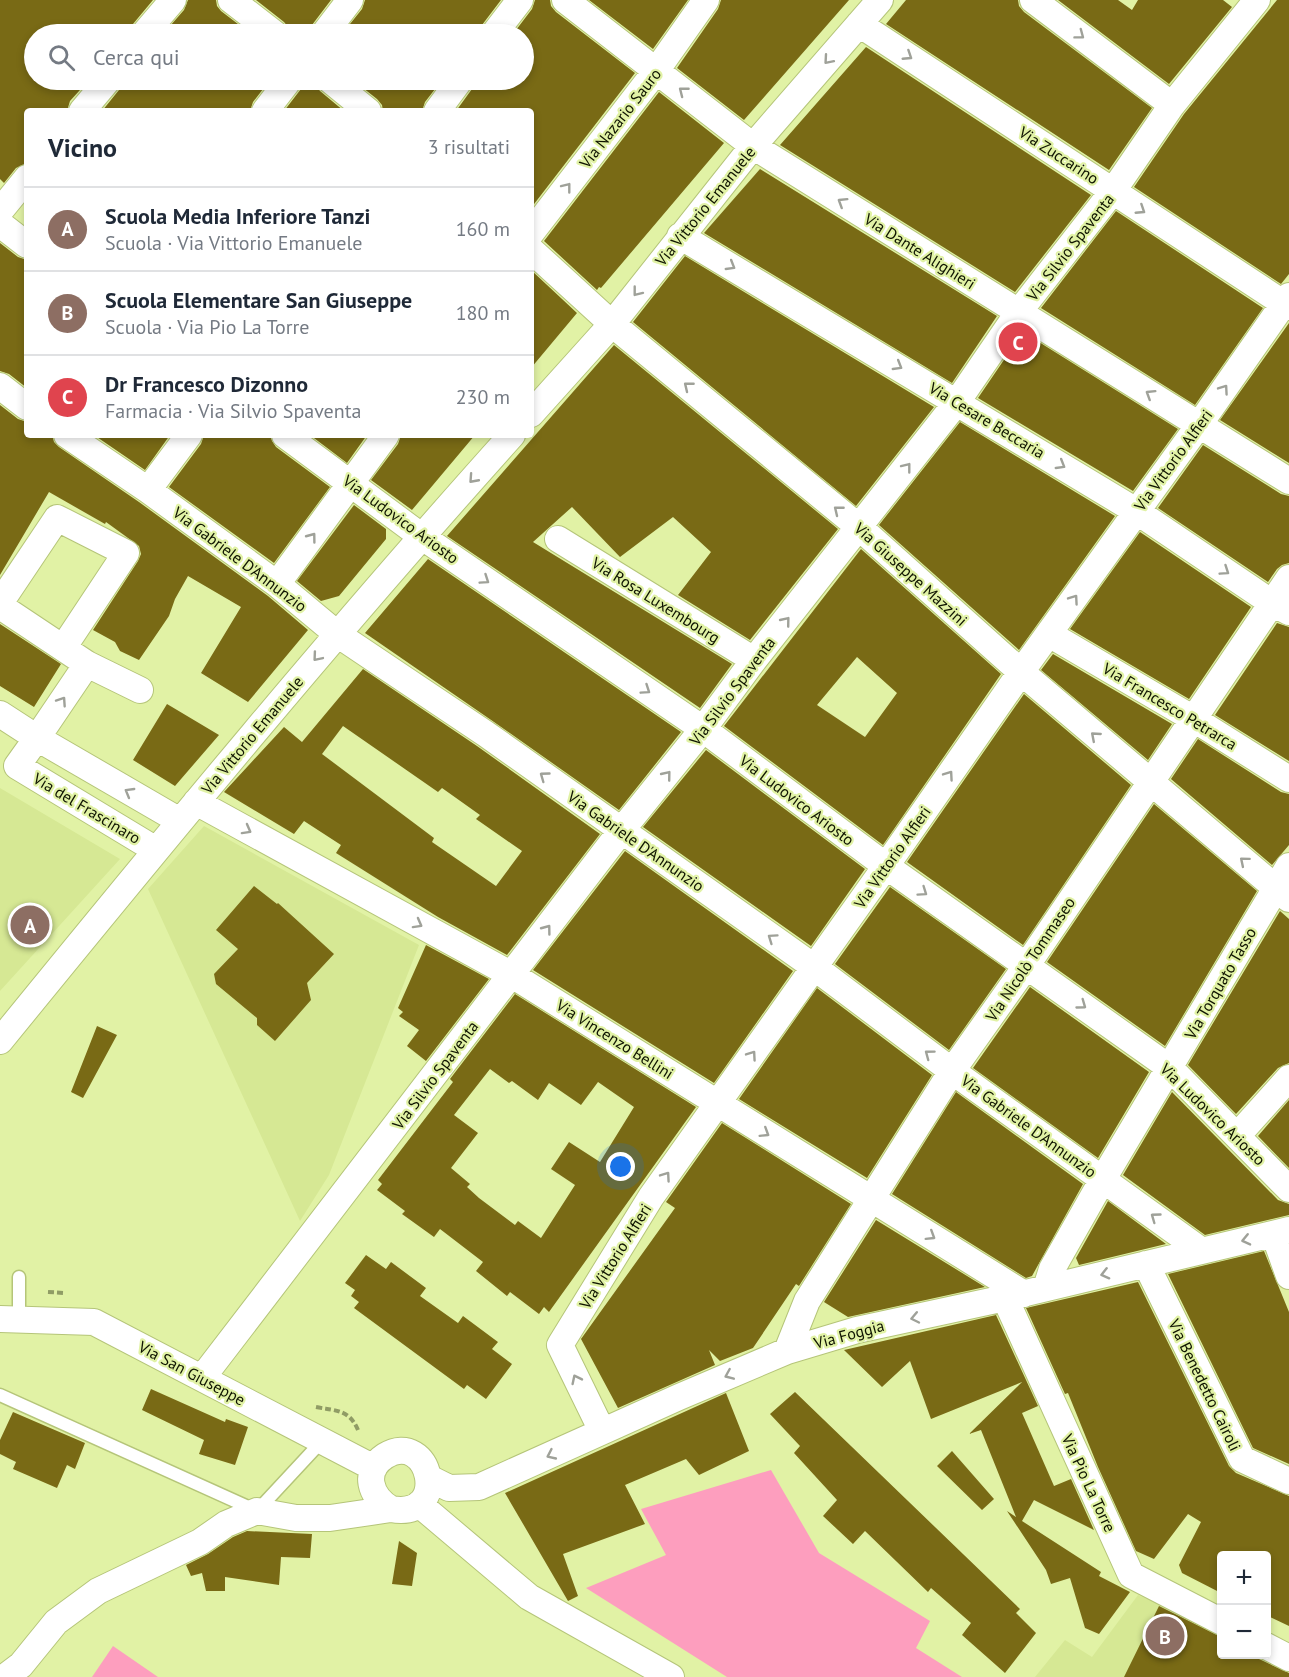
<!DOCTYPE html>
<html lang="it">
<head>
<meta charset="utf-8">
<style>
  :root { --surface:#fff; --page:#f2f2f3; --text:#1f2937; --muted:#747a83; --line:#e0e1e3; --accent:#6937ae }
  body { margin:0; font-family:"PT Sans",sans-serif; background:var(--page); color:var(--text) }
  .controls { position:absolute; right:18px; bottom:18px; display:grid; overflow:hidden; border-radius:6px; box-shadow:0 3px 9px #0003 }
  .controls button { width:54px; height:54px; display:grid; place-items:center; padding:0; border:0; border-bottom:2px solid var(--line); background:var(--surface); color:var(--text); font:30px sans-serif }
  .you { position:absolute; left:621px; top:1167px; width:21px; height:21px; margin:-15px; border:4px solid #fff; border-radius:50%; background:#1a73e8; box-shadow:0 0 0 9px #1a73e833 }
  .badge { display:grid; place-items:center; width:39px; height:39px; border-radius:50%; background:var(--accent); color:#fff; font-size:20px; font-weight:700 }
  .pin { position:absolute; translate:-50% -50%; border:3px solid #fff; box-shadow:0 2px 6px #0006 }
  .list { margin:0; padding:0; list-style:none }
  h2 { display:flex; justify-content:space-between; align-items:center; height:78px; margin:0; padding:0 24px; font-size:26px }
  h2 small { font-size:20px; font-weight:400; color:var(--muted) }
  .list li { display:grid; grid-template-columns:39px 1fr auto; gap:18px; align-items:center; box-sizing:border-box; height:84px; padding:0 24px; border-top:2px solid var(--line) }
  .list b { display:block; font-size:22px; white-space:nowrap }
  .list p { margin:0; font-size:20px; white-space:nowrap; color:var(--muted) }
  .list em { font-size:20px; font-style:normal; color:var(--muted) }
  .icon { flex:none; width:33px; height:33px; fill:none; stroke:currentColor; stroke-width:2; stroke-linecap:round; stroke-linejoin:round }
  .map { position:relative; flex:none; width:1289px; height:1677px; overflow:hidden }
  .search { position:absolute; background:var(--surface); box-shadow:0 3px 9px #0003; left:24px; top:24px; width:510px; height:66px; display:flex; align-items:center; gap:15px; box-sizing:border-box; padding:0 21px; border-radius:33px; color:var(--muted); font-size:22px }
  .panel { position:absolute; background:var(--surface); box-shadow:0 3px 9px #0003; left:24px; top:108px; width:510px; height:330px; border-radius:6px }
  .map>svg:first-child { display:block }
</style>
</head>
<body>
<div class="map">
<svg width="1289" height="1677" viewBox="0 0 1289 1677">
  <rect width="100%" height="100%" fill="#e1f2a5"/>
  <path fill="#d6e894" d="M0 788 120 859 0 991Z
    M204 826 419 945 329 1175 300 1221 148 889Z
    M1138 1595 1221 1632 1222 1654H1272L1260 1677H1035L1065 1640 1092 1657Z"/>
  <path fill="#fd9ebe" d="M771 1470 819 1553 930 1621 916 1648 962 1677H727L586 1588 666 1555 641 1509Z
    M113 1646 158 1677H92Z"/>
  <path fill="#796a15" fill-rule="evenodd" d="M0 0H153L133 24 129 34H34V80H89L70 101 67 111H27V163L16 168 4 183 0 179Z
    M188 0H216L217 6 221 11 251 34H163L184 10Z
    M256 0H331L312 25 309 34H290L289 28 284 22Z
    M365 0H501L482 25 479 34H342L362 9Z
    M535 0H550L551 6 556 12 635 73 531 208V111H456L472 89 475 80H524V34H513L532 9Z
    M589 0H688L653 49Z
    M721 0H849L744 120 677 68 718 9Z
    M906 0H1018L1019 6 1024 12 1152 108 1109 170 886 24Z
    M1058 0H1118L1132 10 1138 0H1223L1232 7 1169 84Z
    M1277 0H1289V274L1281 284 1134 187 1184 114Z
    M866 47 1091 195 1015 292 780 145Z
    M123 80H270L253 102 250 111H102L119 90Z
    M304 80H315L316 86 320 91 344 111H284L301 89Z
    M353 80H442L425 102 422 111H383L382 105 377 99Z
    M659 92 724 143 601 288 599 287 597 290 544 241Z
    M760 169 997 316 952 383 704 233Z
    M1116 211 1263 308 1195 405 1041 308Z
    M0 243 18 257 27 260V388L9 374 0 371Z
    M685 256 934 407 856 506 633 322Z
    M531 270 577 313 531 368Z
    M1289 323V463L1220 420Z
    M1023 332 1178 429 1133 491 978 398Z
    M614 345 838 529 750 640 678 595 711 552 673 517 620 557 572 507 533 542 732 664 700 708 447 536Z
    M0 405 18 419 27 422V435H52L54 442 59 447 139 502 268 596 308 630 248 702 201 673 241 607 188 576 175 599 169 616 139 660 120 651 115 642 93 630 138 561 141 554 139 546 106 522 105 524 49 492 0 575Z
    M960 422 1115 516 1019 650 879 525Z
    M94 435H170L145 470Z
    M204 435H270L272 441 276 447 330 487 274 563 169 487 201 444Z
    M310 435H367L347 463Z
    M401 435H475L412 510 371 480 398 444Z
    M1203 445 1281 494 1289 496V563L1282 565 1277 569 1268 582 1158 508Z
    M354 505 386 529V539L339 596 321 601 297 581Z
    M1140 532 1251 607 1189 699 1070 629Z
    M861 549 1001 674 883 845 724 726ZM857 657 897 693 865 737 817 705Z
    M428 559 681 732 619 810 494 722 365 633Z
    M1277 623 1289 627V761L1215 715Z
    M0 624 61 664 34 707 0 686Z
    M1053 654 1172 724 1148 760 1041 670Z
    M363 669 477 746 600 834 507 955 438 917 336 853 341 845 304 821 294 834 224 792 284 727 302 742ZM343 726 438 792 442 788 480 815 476 819 522 851 496 886 432 842 434 838 322 754Z
    M1024 694 1131 785 1023 945 907 862Z
    M167 704 219 735 175 786 133 760Z
    M1198 739 1281 792 1289 794V845L1272 865 1171 779Z
    M706 750 865 869 811 946 643 827Z
    M1154 804 1257 891 1165 1046 1047 962Z
    M625 851 793 971 714 1083 533 970Z
    M254 886 277 904 278 903 334 954 307 983 311 1000 275 1041 257 1025V1018L216 984 214 974 238 949 216 930Z
    M890 887 1006 969 949 1050 835 964Z
    M1280 911 1289 919V1063L1278 1068 1236 1114 1188 1065Z
    M426 945 489 979 426 1061 407 1046 419 1030 399 1016 403 1012 398 1008Z
    M1030 987 1149 1072 1098 1158 973 1068Z
    M817 988 932 1075 867 1178 739 1099Z
    M515 994 696 1107 549 1312 544 1307 539 1314 510 1292 507 1296 476 1271 483 1262 440 1229 434 1237 402 1214 405 1211 377 1190 382 1184 378 1180 453 1082 450 1079ZM490 1069 509 1083 512 1081 538 1100 549 1083 581 1105 598 1082 634 1107 600 1162 569 1142 551 1169 575 1185 541 1238 518 1221 515 1225 479 1198 467 1187 470 1184 451 1168 478 1133 454 1115Z
    M97 1026 117 1035 83 1098 71 1092Z
    M956 1092 1083 1184 1032 1276 1026 1278 892 1194Z
    M1172 1092 1278 1200 1289 1204V1215L1205 1235 1123 1175Z
    M1289 1100V1168L1258 1136Z
    M722 1123 851 1204 799 1286 796 1284 753 1348 720 1361 709 1350 715 1365 618 1408 581 1339 675 1208 666 1202Z
    M1108 1201 1166 1244 1079 1265 1076 1258Z
    M876 1220 985 1287 848 1317 824 1302Z
    M1264 1251 1289 1312V1464L1253 1448 1168 1274Z
    M366 1255 386 1269 391 1262 426 1288 420 1296 458 1323 463 1316 498 1342 492 1349 512 1364 486 1399 467 1385 464 1389 354 1308 359 1302 351 1296 355 1290 345 1283Z
    M1138 1282 1229 1466 1236 1473 1289 1496V1626L1266 1615V1556H1221V1593L1182 1573 1179 1565 1201 1522 1188 1514 1154 1559 1136 1551 1098 1467 1068 1393 1065 1394 1026 1308Z
    M996 1315 1038 1406 1022 1413 1054 1486 1071 1479 1094 1530 1034 1500 1022 1521 1101 1572 1099 1576 1130 1592 1099 1634 1085 1628 1070 1578 1051 1584 1046 1570 1007 1511 1016 1517 981 1430 969 1434 1022 1382 931 1419 910 1361 882 1387 844 1350Z
    M151 1389 225 1422 226 1419 248 1427 235 1465 199 1454 204 1440 142 1410Z
    M795 1392 1020 1609 1016 1613 1036 1633 1005 1673 962 1635 971 1623 931 1588 928 1592 865 1531 853 1544 823 1516 837 1500 794 1453 800 1446 770 1414Z
    M726 1393 749 1451 699 1475 686 1459 625 1485 645 1524 563 1554 578 1596 568 1601 505 1493Z
    M13 1412 85 1443 75 1469 67 1465 57 1488 13 1469 16 1462 0 1454V1440Z
    M952 1451 994 1499 982 1510 937 1466Z
    M247 1531 312 1534 310 1558 281 1557 279 1585 225 1577V1591H206L202 1573 191 1576 186 1565 208 1554 233 1537Z
    M399 1541 417 1553 412 1586 392 1584Z
    M1159 1606 1221 1637V1654H1254L1259 1659 1289 1673V1677H1124Z"/>
  <g fill="none" stroke-linecap="round" stroke-linejoin="round">
    <defs>
      <path id="service" d="M19 1277V1319
        M0 1395 257 1511 322 1441"/>
      <path id="minor" d="M231 0 275 34
        M565 0 753 146 1289 481
        M1033 0 1172 105
        M859 24 1289 307
        M144 34 173 0
        M324 34 350 0
        M494 34 520 0
        M330 80 368 111
        M82 111 108 80
        M265 111 289 80
        M437 111 460 80
        M0 211 27 178
        M0 224 27 245
        M531 233 656 71 706 0
        M680 236 1136 511 1272 603 1289 612
        M531 250 612 324 860 528 1021 672 1289 899
        M0 386 27 407
        M531 414 612 324 753 146 880 0
        M67 435 148 490 277 584 337 634 486 734 814 967 952 1071 1202 1251
        M285 435 421 536 703 729 886 866 1170 1068 1289 1189
        M148 490 189 435
        M558 539 754 660
        M277 584 386 435
        M0 603 57 518 126 553 63 648
        M0 606 87 664 140 690
        M1049 634 1192 718 1289 779
        M0 714 37 738 87 664
        M196 802 512 975 1024 1294
        M156 850 17 766 37 738 180 821
        M0 1041C167 836 335 632 512 435
        M1237 1136 1289 1078
        M1274 1234 1289 1276
        M1146 1264 1242 1459 1289 1481
        M1046 1288 1052 1269 1103 1179 1289 866
        M1005 1298 1131 1575 1222 1622
        M0 1319 94 1322 374 1468
        M787 1351 807 1301 952 1071 1027 965 1289 578
        M202 1378 621 831 703 729 754 660 957 402 1018 313 1113 191 1172 105 1257 0
        M602 1431 560 1345 651 1197 886 866 1021 672 1199 425 1289 296
        M429 1478 449 1488 479 1487 679 1397 787 1351 857 1330 1005 1298 1289 1230
        M419 1504 529 1597 671 1677
        M1266 1646 1289 1658
        M5 1677 21 1665 56 1622 98 1591 200 1542 226 1524 257 1511 296 1518H330L391 1509C452 1520 430 1428 385 1456 362 1471 370 1497 391 1509"/>
    </defs>
    <use href="#service" stroke="#b5c579" stroke-width="15"/>
    <use href="#minor" stroke="#b5c579" stroke-width="28"/>
    <path stroke="#909c65" stroke-width="4" stroke-dasharray="6 3" stroke-linecap="butt" d="M48 1292 65 1293
      M316 1407C336 1411 349 1409 358 1430"/>
    <use href="#service" stroke="#fff" stroke-width="12"/>
    <use href="#minor" stroke="#fff" stroke-width="26"/>
  </g>
  <defs><path id="oneway-chevron" d="M-2-3.5L2.5 0L-2 3.5" fill="none" stroke-width="1.6" stroke-linecap="round" stroke-linejoin="round" transform="scale(1.5)"/></defs>
  <g stroke="#9fa199">
    <use href="#oneway-chevron" transform="translate(1080 35) rotate(37)"/>
    <use href="#oneway-chevron" transform="translate(908 56) rotate(33)"/>
    <use href="#oneway-chevron" transform="translate(828 60) rotate(131)"/>
    <use href="#oneway-chevron" transform="translate(683 91) rotate(-142)"/>
    <use href="#oneway-chevron" transform="translate(567 187) rotate(-52)"/>
    <use href="#oneway-chevron" transform="translate(842 202) rotate(-148)"/>
    <use href="#oneway-chevron" transform="translate(1141 210) rotate(33)"/>
    <use href="#oneway-chevron" transform="translate(731 266) rotate(31)"/>
    <use href="#oneway-chevron" transform="translate(637 292) rotate(128)"/>
    <use href="#oneway-chevron" transform="translate(898 366) rotate(31)"/>
    <use href="#oneway-chevron" transform="translate(688 386) rotate(-141)"/>
    <use href="#oneway-chevron" transform="translate(1224 389) rotate(-55)"/>
    <use href="#oneway-chevron" transform="translate(1150 394) rotate(-148)"/>
    <use href="#oneway-chevron" transform="translate(1061 465) rotate(31)"/>
    <use href="#oneway-chevron" transform="translate(907 467) rotate(-52)"/>
    <use href="#oneway-chevron" transform="translate(473 479) rotate(132)"/>
    <use href="#oneway-chevron" transform="translate(838 510) rotate(-141)"/>
    <use href="#oneway-chevron" transform="translate(312 537) rotate(-53)"/>
    <use href="#oneway-chevron" transform="translate(1225 571) rotate(34)"/>
    <use href="#oneway-chevron" transform="translate(485 580) rotate(34)"/>
    <use href="#oneway-chevron" transform="translate(1074 599) rotate(-55)"/>
    <use href="#oneway-chevron" transform="translate(786 621) rotate(-51)"/>
    <use href="#oneway-chevron" transform="translate(317 657) rotate(130)"/>
    <use href="#oneway-chevron" transform="translate(646 690) rotate(34)"/>
    <use href="#oneway-chevron" transform="translate(62 701) rotate(-56)"/>
    <use href="#oneway-chevron" transform="translate(1095 736) rotate(-139)"/>
    <use href="#oneway-chevron" transform="translate(667 775) rotate(-51)"/>
    <use href="#oneway-chevron" transform="translate(949 775) rotate(-55)"/>
    <use href="#oneway-chevron" transform="translate(544 776) rotate(-144)"/>
    <use href="#oneway-chevron" transform="translate(129 792) rotate(-150)"/>
    <use href="#oneway-chevron" transform="translate(247 830) rotate(29)"/>
    <use href="#oneway-chevron" transform="translate(1244 861) rotate(-140)"/>
    <use href="#oneway-chevron" transform="translate(923 892) rotate(35)"/>
    <use href="#oneway-chevron" transform="translate(418 924) rotate(29)"/>
    <use href="#oneway-chevron" transform="translate(547 929) rotate(-53)"/>
    <use href="#oneway-chevron" transform="translate(772 938) rotate(-145)"/>
    <use href="#oneway-chevron" transform="translate(1082 1005) rotate(36)"/>
    <use href="#oneway-chevron" transform="translate(929 1054) rotate(-143)"/>
    <use href="#oneway-chevron" transform="translate(752 1055) rotate(-55)"/>
    <use href="#oneway-chevron" transform="translate(765 1133) rotate(32)"/>
    <use href="#oneway-chevron" transform="translate(666 1176) rotate(-55)"/>
    <use href="#oneway-chevron" transform="translate(1155 1217) rotate(-144)"/>
    <use href="#oneway-chevron" transform="translate(931 1236) rotate(32)"/>
    <use href="#oneway-chevron" transform="translate(1246 1240) rotate(167)"/>
    <use href="#oneway-chevron" transform="translate(1105 1274) rotate(166)"/>
    <use href="#oneway-chevron" transform="translate(915 1318) rotate(168)"/>
    <use href="#oneway-chevron" transform="translate(729 1375) rotate(157)"/>
    <use href="#oneway-chevron" transform="translate(576 1379) rotate(-116)"/>
    <use href="#oneway-chevron" transform="translate(551 1455) rotate(155)"/>
  </g>
  <g text-anchor="middle" stroke-width="4.5" stroke-linejoin="round" paint-order="stroke">
    <g font-size="16" fill="#0f1400" stroke="#e1f2a5">
      <text transform="translate(620 118) rotate(-52)" y="6">Via Nazario Sauro</text>
      <text transform="translate(1059 155) rotate(33)" y="6">Via Zuccarino</text>
      <text transform="translate(705 206) rotate(-51)" y="6">Via Vittorio Emanuele</text>
      <text transform="translate(1070 247) rotate(-52)" y="6">Via Silvio Spaventa</text>
      <text transform="translate(920 251) rotate(32)" y="6">Via Dante Alighieri</text>
      <text transform="translate(987 420) rotate(31)" y="6">Via Cesare Beccaria</text>
      <text transform="translate(1173 460) rotate(-54)" y="6">Via Vittorio Alfieri</text>
      <text transform="translate(401 519) rotate(36)" y="6">Via Ludovico Ariosto</text>
      <text transform="translate(240 559) rotate(37)" y="6">Via Gabriele D'Annunzio</text>
      <text transform="translate(911 574) rotate(42)" y="6">Via Giuseppe Mazzini</text>
      <text transform="translate(656 600) rotate(32)" y="6">Via Rosa Luxembourg</text>
      <text transform="translate(732 691) rotate(-53)" y="6">Via Silvio Spaventa</text>
      <text transform="translate(1170 706) rotate(31)" y="6">Via Francesco Petrarca</text>
      <text transform="translate(252 735) rotate(-50)" y="6">Via Vittorio Emanuele</text>
      <text transform="translate(797 800) rotate(37)" y="6">Via Ludovico Ariosto</text>
      <text transform="translate(87 808) rotate(31)" y="6">Via del Frascinaro</text>
      <text transform="translate(636 841) rotate(35)" y="6">Via Gabriele D'Annunzio</text>
      <text transform="translate(892 857) rotate(-55)" y="6">Via Vittorio Alfieri</text>
      <text transform="translate(1030 959) rotate(-56)" y="6">Via Nicolò Tommaseo</text>
      <text transform="translate(1220 983) rotate(-60)" y="6">Via Torquato Tasso</text>
      <text transform="translate(615 1039) rotate(32)" y="6">Via Vincenzo Bellini</text>
      <text transform="translate(435 1075) rotate(-53)" y="6">Via Silvio Spaventa</text>
      <text transform="translate(1213 1114) rotate(44)" y="6">Via Ludovico Ariosto</text>
      <text transform="translate(1029 1126) rotate(36)" y="6">Via Gabriele D'Annunzio</text>
      <text transform="translate(615 1256) rotate(-58)" y="6">Via Vittorio Alfieri</text>
      <text transform="translate(849 1334) rotate(-15)" y="6">Via Foggia</text>
      <text transform="translate(192 1373) rotate(28)" y="6">Via San Giuseppe</text>
      <text transform="translate(1205 1385) rotate(64)" y="6">Via Benedetto Cairoli</text>
      <text transform="translate(1089 1483) rotate(65)" y="6">Via Pio La Torre</text>
    </g>
  </g>
</svg>
<div class="controls">
<button>+</button>
<button>−</button>
</div>
<div class="you"></div>
<div class="pin badge" style="left:30px;top:925px;background:#8d6e63">A</div>
<div class="pin badge" style="left:1165px;top:1636px;background:#8d6e63">B</div>
<div class="pin badge" style="left:1018px;top:342px;background:#e0444e">C</div>
<div class="search"><svg class="icon" aria-label="search" viewBox="0 0 24 24"><circle cx="10" cy="10" r="6"/><path d="M15 15l6 6"/></svg>Cerca qui</div>
<section class="panel">
<h2>Vicino<small>3 risultati</small></h2>
<ul class="list">
<li><span class="badge" style="background:#8d6e63">A</span><div><b>Scuola Media Inferiore Tanzi</b><p>Scuola · Via Vittorio Emanuele</p></div><em>160 m</em></li>
<li><span class="badge" style="background:#8d6e63">B</span><div><b>Scuola Elementare San Giuseppe</b><p>Scuola · Via Pio La Torre</p></div><em>180 m</em></li>
<li><span class="badge" style="background:#e0444e">C</span><div><b>Dr Francesco Dizonno</b><p>Farmacia · Via Silvio Spaventa</p></div><em>230 m</em></li>
</ul>
</section>
</div>
</body>
</html>
